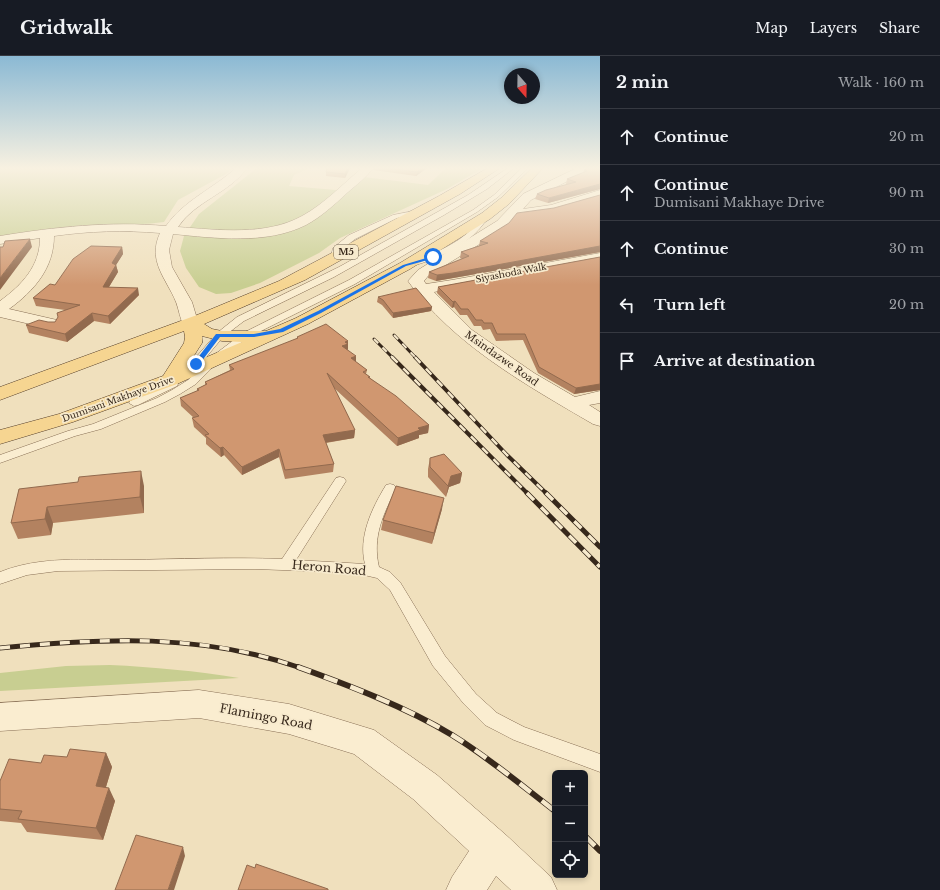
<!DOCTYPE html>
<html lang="en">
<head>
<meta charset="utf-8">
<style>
  :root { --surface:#171b24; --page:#242831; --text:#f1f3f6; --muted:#9ea1a6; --line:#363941 }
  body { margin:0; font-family:"Libre Baskerville",serif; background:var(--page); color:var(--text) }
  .controls { position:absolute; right:12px; bottom:12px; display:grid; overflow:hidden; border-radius:6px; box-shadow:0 2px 6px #0003 }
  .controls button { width:36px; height:36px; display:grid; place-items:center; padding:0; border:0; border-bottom:1px solid var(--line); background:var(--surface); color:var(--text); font:20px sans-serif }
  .compass { position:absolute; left:504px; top:12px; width:36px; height:36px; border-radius:50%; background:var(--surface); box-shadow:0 2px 6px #0003; rotate:160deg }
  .stop { position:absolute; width:12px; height:12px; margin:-9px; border:3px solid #1a73e8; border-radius:50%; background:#fff }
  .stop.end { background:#1a73e8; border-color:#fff; box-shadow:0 1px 4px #0008 }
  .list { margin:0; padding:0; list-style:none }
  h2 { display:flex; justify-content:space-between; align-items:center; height:52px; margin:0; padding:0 16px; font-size:17px }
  h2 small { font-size:13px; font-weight:400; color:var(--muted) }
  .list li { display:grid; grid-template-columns:26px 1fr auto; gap:12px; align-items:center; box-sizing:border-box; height:56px; padding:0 16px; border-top:1px solid var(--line) }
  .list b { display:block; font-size:15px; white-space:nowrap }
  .list p { margin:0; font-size:13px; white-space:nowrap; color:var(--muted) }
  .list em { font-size:13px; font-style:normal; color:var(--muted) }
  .icon { flex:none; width:22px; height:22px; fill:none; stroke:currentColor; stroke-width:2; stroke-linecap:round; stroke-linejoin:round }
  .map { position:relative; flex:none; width:600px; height:834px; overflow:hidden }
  header { display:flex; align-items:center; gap:24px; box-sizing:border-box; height:56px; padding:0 20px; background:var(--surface); border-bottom:1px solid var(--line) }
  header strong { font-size:19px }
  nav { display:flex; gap:22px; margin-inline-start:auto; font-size:14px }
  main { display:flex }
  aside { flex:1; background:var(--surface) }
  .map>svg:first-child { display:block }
</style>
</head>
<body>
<header>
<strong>Gridwalk</strong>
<nav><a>Map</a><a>Layers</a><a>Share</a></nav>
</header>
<main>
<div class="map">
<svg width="600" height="834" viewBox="0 0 600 834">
  <rect width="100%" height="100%" fill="#f0e0bd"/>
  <path fill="#c8ce91" d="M0 112H233L226 118 178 144 164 166C138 170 111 168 85 169 57 171 28 176 0 180Z
    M257 112H310L294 119 289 130 336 134 364 121 428 129 446 112H483L447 133 340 182 319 197 260 227 231 237 216 238 199 231 186 212 180 195 184 180 199 158Z
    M110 609C154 611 196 615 239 622L0 635V617L66 610Z"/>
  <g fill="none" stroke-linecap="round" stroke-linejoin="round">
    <defs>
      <path id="service" d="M508 112H514L487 133 444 159 334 221 244 265 223 281 193 317H185L184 315 217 277 237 261 339 211 468 139Z
        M522 112H528L498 141 477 156 355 228 249 281 220 303 196 328 180 338 165 346 101 373 75 380 0 407V399L68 375 93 368 157 342 172 334 188 324 214 299 243 277 349 224 473 154 494 139Z
        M419 154 422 156 421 157 397 162 355 183 340 195 337 206H331L330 204 333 192 349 179 393 159Z
        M486 158 489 160C472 188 440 203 408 211L404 209C409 204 420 203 427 200 450 191 470 179 484 159Z
        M173 325 177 326 178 328 177 330 138 349 134 350 129 347 130 345Z
        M340 421 344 422 346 425 296 504 365 508C358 481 372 452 386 429L390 428 394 429 396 432C383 459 372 481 379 511L390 516 400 526 445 600 476 638 497 657 524 671 600 698V716L514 684 485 669 464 648 433 610 390 534 377 522 364 519 336 516 255 513 58 515 27 519 0 528V516C40 500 84 504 127 504 178 503 230 501 282 503L336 422Z"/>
      <path id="minor" d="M236 112H247C230 137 195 145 178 171 218 174 266 180 302 160 324 148 343 128 362 112H373C367 121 356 129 347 137 334 149 321 161 306 169 266 189 215 182 173 178L169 194 172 211 192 246 198 266 196 270 190 271 184 270C180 263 179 254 176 246 166 222 147 205 160 177 124 174 89 175 54 180 54 212 34 235 9 253L57 264 59 268 57 272 51 273 0 261V245C22 229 40 210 40 182L0 188V180C56 171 109 165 166 170 183 145 214 132 236 112Z
        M577 112H590L589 114 531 144 523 153 551 149 600 134V142C584 147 531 165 517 159L507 171 428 220 424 225 426 228 452 224 600 197V205L434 236 472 274 534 317 575 341 600 335V347L589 349 600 356V370L593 368C528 330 452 288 408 225L418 214 497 165 523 138Z
        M199 634 289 648 374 674 437 719 506 779 551 821 557 834H511L496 820 487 834H446L452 821 469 795 413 743 354 698 289 678 199 662 0 675V647Z"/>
      <path id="primary" d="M488 112H500L460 138 305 224 204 268 212 273 222 275H266L296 262 400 207 482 157 501 142 532 112H543L509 148 490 163 410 213 308 268 177 328 73 366 0 388V374L59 358 163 320 184 287 185 281 184 275 0 344V331L197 259 279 225 439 140ZM202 280 222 285 242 286 188 309 202 287Z"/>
    </defs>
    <use href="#service" stroke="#886f55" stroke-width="1"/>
    <use href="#minor" stroke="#886f55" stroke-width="1"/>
    <use href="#primary" stroke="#553e2a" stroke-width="1"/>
    <use href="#service" fill="#faedd0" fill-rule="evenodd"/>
    <use href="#minor" fill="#faedd0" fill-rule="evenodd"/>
    <use href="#primary" fill="#f6d591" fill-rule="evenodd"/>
    <defs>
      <path id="rail-far3" d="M394 279 416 302
        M374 283 393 302"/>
      <path id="rail-far2" d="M392 301 528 438
        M415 301 507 399 547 438"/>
      <path id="rail-far1" d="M527 437 600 511
        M546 437 600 491
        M0 592C104 582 201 577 301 612"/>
      <path id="rail" d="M298 611C348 629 406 651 452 679 488 701 521 729 555 755
        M585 780 600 795"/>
    </defs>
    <use href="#rail-far3" stroke="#37281b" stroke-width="3"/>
    <use href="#rail-far2" stroke="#37281b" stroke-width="4"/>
    <use href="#rail-far1" stroke="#37281b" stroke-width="5"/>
    <use href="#rail" stroke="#37281b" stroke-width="6"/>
    <use href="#rail-far3" stroke="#f7eacd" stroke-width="2" stroke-dasharray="6" stroke-linecap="butt"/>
    <use href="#rail-far2" stroke="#f7eacd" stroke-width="2.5" stroke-dasharray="8" stroke-linecap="butt"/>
    <use href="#rail-far1" stroke="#f7eacd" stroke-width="3.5" stroke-dasharray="10" stroke-linecap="butt"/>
    <use href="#rail" stroke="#f7eacd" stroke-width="4.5" stroke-dasharray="14" stroke-linecap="butt"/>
  </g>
  <path fill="#b38260" d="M327 112H350L345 122 326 120V116Z
    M373 112H427L416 120 373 114Z
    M600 112V133L548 147 535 143 537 138 568 128H566L567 123 583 117 584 114Z
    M600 139V196L436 225 428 222 429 216 462 203 460 202 461 196 479 190 480 185 554 152Z
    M122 191 123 198 116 209 118 216 109 231 139 239 110 268 94 265 67 286 29 277 26 269 55 266 65 254 36 250 33 242 55 229Z
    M600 201V334L574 338 538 317 523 284 496 285 490 273 483 274 481 270H474L467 259H460L454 251 452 252 437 237 438 231Z
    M378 241 432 251 431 255 393 262 382 249 377 246Z
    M297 281 348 285 347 294 356 306 367 314 366 318 370 321V322L429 369 428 377 419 379V382L397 390 334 332 355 374 354 382 326 387 334 408 333 416 285 423 279 401 242 419 224 399 221 401 206 388V382L194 371 192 362H194L181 350 180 342 197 335V333L205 329V326L230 314 229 309 297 283Z
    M430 402 462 417 460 427 449 431 446 441 428 421V413Z
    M144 430V457L53 467 51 479 18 483 11 467 19 433Z
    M442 453 432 488 381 474 383 464Z
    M106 697 112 711 106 731 115 745 103 784 27 776 21 767 0 765V725L41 707 67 701Z"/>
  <path fill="#926a4e" d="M348 112H350L345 122V118Z
    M423 112H427L416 120 417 116Z
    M600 128V133L548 147 549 142Z
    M30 183 32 191 0 234V222Z
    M600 190V196L436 225 437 219Z
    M122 191 123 198 116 209 118 216 104 239 103 231 112 207Z
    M138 232 139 239 110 268 108 260Z
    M455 245 454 251 452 252 453 246Z
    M432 251 431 255 393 262V257Z
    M92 257 94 265 67 286 65 278Z
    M348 285V293L347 296 342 290 345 286Z
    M356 300V308L351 302Z
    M600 328V334L574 338 576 332Z
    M429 369 428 377 419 379V382L397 390 398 382 418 372Z
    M355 374 354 382 323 387V379Z
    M223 391 224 399 221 401 220 392Z
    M279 393V401L242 419V411Z
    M141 415 144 430V457L140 441Z
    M462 417 460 427 449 431 446 441 448 430 451 420Z
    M444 442 442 453 432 488 434 477Z
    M47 451 53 467 51 479 45 463Z
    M106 697 112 711 102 744 96 730Z
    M109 732 115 745 103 784 96 772Z
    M183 791 185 800 174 834H168Z"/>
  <path fill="#d09770" stroke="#926a4e" d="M327 112H348L345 118 326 116Z
    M384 112H423L417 116Z
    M588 112H600V128L549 142 537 138 546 134 576 126 567 123 587 115 584 114Z
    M600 139V190L453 217 437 219 429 216 469 200 461 196 488 187 480 185 509 167 517 157 554 152Z
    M30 183 0 222V191H3L5 185Z
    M91 190 122 191 112 207 116 209 103 231 138 232 108 260 92 257 65 278 26 269 39 264 48 266H55L58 261 57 257 80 249 33 242 50 228 55 229 73 203Z
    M600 201V328L576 332 539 311 525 278H497L492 267H484L482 264H476L468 253H461L455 245 453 246 438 231Z
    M416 232 432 251 393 257 383 244 378 241Z
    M326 268 348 285 345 286 348 288 342 290 356 300 351 302 367 314 363 316 370 321H368L396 340 429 369 418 372 420 374 398 382 327 317 355 374 323 379 334 408 285 414 279 393 242 411 223 391 220 392 205 379 209 378 192 362 199 360 180 342 199 334 197 333 207 328 205 326 234 313 229 309 298 282 297 281Z
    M444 398 462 417 451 420 448 430 430 411V402Z
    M141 415 140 441 47 451 45 463 11 467 19 433 78 426 79 421Z
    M396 430 444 442 434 477 383 464Z
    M70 693 106 697 96 730 109 732 96 772 18 763 22 755 0 753V725L9 703 41 707 44 699 67 701Z
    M136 779 183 791 168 834H115Z
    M256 808 328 833V834H238L247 809 255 812Z"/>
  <linearGradient id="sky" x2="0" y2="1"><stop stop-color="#8bb9d4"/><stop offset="0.49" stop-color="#f8f1e1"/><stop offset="1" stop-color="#f8f1e1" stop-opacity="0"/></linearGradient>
  <rect width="600" height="229" fill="url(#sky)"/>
  <path fill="#1a73e8" d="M433 200 435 202 406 210 321 257 283 276 254 281H220L198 310 193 308 216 278H254L280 273 318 255 403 209Z"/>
  <g text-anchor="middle" stroke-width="3.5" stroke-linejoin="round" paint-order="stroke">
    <rect fill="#f7eacd" stroke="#716250" stroke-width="1" x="334" y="189" width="24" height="14" rx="3"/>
    <g font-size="9" font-weight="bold" fill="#37281b">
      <text x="346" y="199">M5</text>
    </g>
    <g font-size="9" fill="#37281b" stroke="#f7eacd">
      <text transform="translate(511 217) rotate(-11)" y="3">Siyashoda Walk</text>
      <text transform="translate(118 343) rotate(-20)" y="3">Dumisani Makhaye Drive</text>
    </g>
    <g font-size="10" fill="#37281b" stroke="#f7eacd">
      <text transform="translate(502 302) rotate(35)" y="4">Msindazwe Road</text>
    </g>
    <g font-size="12" fill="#37281b" stroke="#f7eacd">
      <text transform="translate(329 512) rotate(5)" y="4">Heron Road</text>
      <text transform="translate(266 661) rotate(11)" y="4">Flamingo Road</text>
    </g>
  </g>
</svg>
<div class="controls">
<button>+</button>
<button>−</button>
<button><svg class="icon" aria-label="locate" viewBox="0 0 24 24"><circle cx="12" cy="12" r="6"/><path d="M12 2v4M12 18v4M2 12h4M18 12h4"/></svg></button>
</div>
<svg class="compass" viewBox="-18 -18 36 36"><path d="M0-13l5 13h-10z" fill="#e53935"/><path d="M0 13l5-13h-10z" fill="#9ea1a6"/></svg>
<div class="stop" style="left:433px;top:201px"></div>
<div class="stop end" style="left:196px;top:308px"></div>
</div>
<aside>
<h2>2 min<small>Walk · 160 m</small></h2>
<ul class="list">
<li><svg class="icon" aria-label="ahead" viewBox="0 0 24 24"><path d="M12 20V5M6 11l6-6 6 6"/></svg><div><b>Continue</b></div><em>20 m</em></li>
<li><svg class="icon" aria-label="ahead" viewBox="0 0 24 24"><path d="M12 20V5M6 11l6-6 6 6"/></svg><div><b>Continue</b><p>Dumisani Makhaye Drive</p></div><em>90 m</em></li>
<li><svg class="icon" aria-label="ahead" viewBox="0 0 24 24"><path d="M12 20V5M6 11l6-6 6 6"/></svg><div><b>Continue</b></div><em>30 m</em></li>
<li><svg class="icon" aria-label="left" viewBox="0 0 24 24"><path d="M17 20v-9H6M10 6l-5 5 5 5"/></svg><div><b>Turn left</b></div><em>20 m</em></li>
<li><svg class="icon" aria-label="arrive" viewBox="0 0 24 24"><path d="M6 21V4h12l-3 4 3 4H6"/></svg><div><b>Arrive at destination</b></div></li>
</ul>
</aside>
</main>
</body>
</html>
